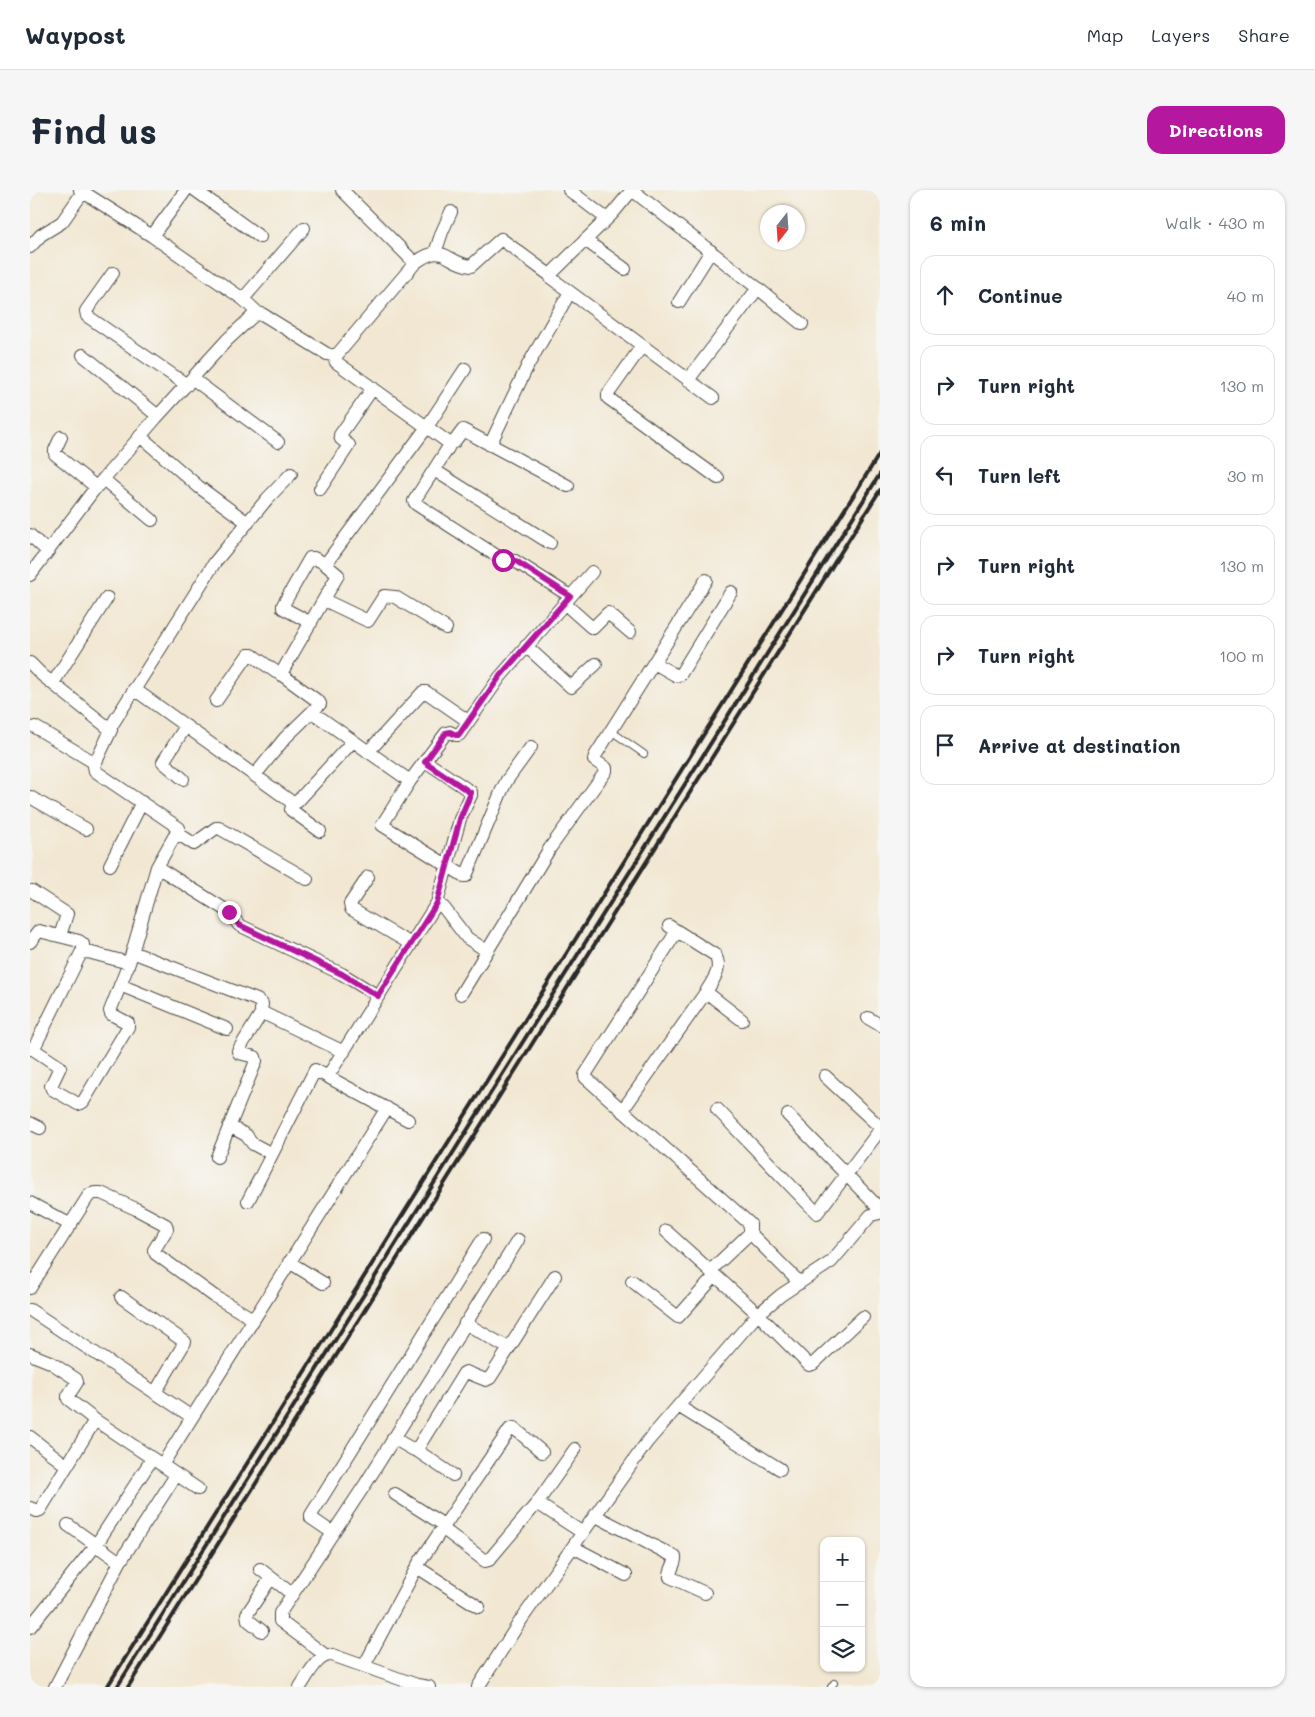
<!DOCTYPE html>
<html lang="en">
<head>
<meta charset="utf-8">
<style>
  :root { --surface:#fff; --page:#f6f6f7; --text:#1f2937; --muted:#747a83; --line:#e0e1e3; --accent:#b5179e }
  body { margin:0; font-family:Mali,sans-serif; background:var(--page); color:var(--text) }
  .controls { position:absolute; right:15px; bottom:15px; display:grid; overflow:hidden; border-radius:10px; box-shadow:0 1px 4px #0004 }
  .controls button { width:45px; height:45px; display:grid; place-items:center; padding:0; border:0; border-bottom:1px solid var(--line); background:var(--surface); color:var(--text); font:25px sans-serif }
  .compass { position:absolute; left:730px; top:15px; width:45px; height:45px; border-radius:50%; background:var(--surface); box-shadow:0 1px 4px #0004; rotate:197deg }
  .stop { position:absolute; width:15px; height:15px; margin:-11px; border:4px solid #b5179e; border-radius:50%; background:#fff }
  .stop.end { background:#b5179e; border-color:#fff; box-shadow:0 1px 5px #0008 }
  .list { margin:0; padding:0; list-style:none }
  h2 { display:flex; justify-content:space-between; align-items:center; height:65px; margin:0; padding:0 20px; font-size:21px }
  h2 small { font-size:16px; font-weight:400; color:var(--muted) }
  .list li { display:grid; grid-template-columns:32px 1fr auto; gap:15px; align-items:center; box-sizing:border-box; height:80px; margin:0 10px 10px; padding:0 10px; border:1px solid var(--line); border-radius:15px }
  .list b { display:block; font-size:19px; white-space:nowrap }
  .list em { font-size:16px; font-style:normal; color:var(--muted) }
  .icon { flex:none; width:28px; height:28px; fill:none; stroke:currentColor; stroke-width:2; stroke-linecap:round; stroke-linejoin:round }
  .map { position:relative; flex:none; width:850px; height:1497px; overflow:hidden; border-radius:15px }
  header { display:flex; align-items:center; gap:30px; box-sizing:border-box; height:70px; padding:0 25px; background:var(--surface); border-bottom:1px solid var(--line) }
  header strong { font-size:24px }
  nav { display:flex; gap:28px; margin-inline-start:auto; font-size:18px }
  .intro { display:flex; align-items:center; justify-content:space-between; box-sizing:border-box; height:120px; padding:0 30px }
  h1 { margin:0; font-size:35px }
  .button { padding:12px 22px; border-radius:15px; background:var(--accent); color:#fff; font-size:18px; font-weight:700 }
  main { display:flex; gap:30px; padding:0 30px }
  aside { flex:1; background:var(--surface); border-radius:15px; box-shadow:0 1px 4px #0004 }
  .map>svg:first-child { display:block }
</style>
</head>
<body>
<header>
<strong>Waypost</strong>
<nav><a>Map</a><a>Layers</a><a>Share</a></nav>
</header>
<div class="intro"><h1>Find us</h1><a class="button">Directions</a></div>
<main>
<div class="map">
<svg width="850" height="1497" viewBox="0 0 850 1497">
  <rect width="100%" height="100%" fill="#f6f6f2"/>
  <filter id="ink" filterUnits="userSpaceOnUse"><feTurbulence type="fractalNoise" baseFrequency=".02" numOctaves="2"/><feDisplacementMap in="SourceGraphic" scale="10" xChannelSelector="R" yChannelSelector="G"/><feConvolveMatrix kernelMatrix="1 2 1 2 8 2 1 2 1" color-interpolation-filters="sRGB"/></filter>
  <filter id="wash" filterUnits="userSpaceOnUse"><feTurbulence type="fractalNoise" baseFrequency=".0096" numOctaves="4" result="noise"/><feDisplacementMap in="SourceGraphic" scale="20" xChannelSelector="R" yChannelSelector="G"/><feGaussianBlur stdDeviation="1.12" result="paint"/><feColorMatrix in="noise" values="0 0 0 0 0 0 0 0 0 0 0 0 0 0 0 0 0 1.4 0 .05"/><feComposite in="paint" operator="in"/></filter>
  <g filter="url(#wash)">
    <rect width="100%" height="100%" fill="#f2e7d2"/>
  </g>
  <g filter="url(#ink)">
    <g fill="none" stroke-linecap="round" stroke-linejoin="round">
      <defs>
        <path id="service" d="M581 541 614 564
          M801 1497 804 1493"/>
        <path id="minor" d="M50 0 122 46 213 109 228 123
          M165 0 230 47
          M312 0 385 73
          M539 0 577 29
          M122 46 156 0
          M555 50 595 79
          M0 57 11 45 32 32 53 2
          M405 63 412 42 421 22
          M83 83 56 121 57 126 157 195
          M520 83 521 88 683 208
          M213 109 274 38
          M649 112 681 61
          M612 156 578 204V208L688 288
          M53 165 128 226
          M303 166 306 172 419 253 418 258 384 311 386 314 473 370 485 371 540 406
          M163 189 248 252
          M658 190 728 98
          M110 246 169 297 218 333
          M31 247 25 260V264L66 297
          M419 253 424 252 433 240 538 296
          M460 255 498 175 540 102
          M404 280 520 353
          M73 289 122 330
          M290 299 319 255 311 249 310 245 343 198
          M0 345 17 361
          M0 385 63 301 126 228 197 150 224 125 232 124 297 164 306 166 385 73C415 51 415 73 441 76L471 49 517 83H522L583 23 602 0 725 96 772 134
          M294 410 338 431 354 406 365 407 416 438
          M534 413 561 437 563 438 578 423 600 442
          M281 433 253 418V415L280 368H284L296 374
          M496 456 541 497 566 474
          M0 473 12 485 81 540 64 576 65 581 149 638 127 677 99 773 80 821 81 824 98 833V837L53 912 48 914 22 899 21 896 30 877 3 859
          M624 473 647 486 650 485 701 402
          M23 493 77 408
          M104 499 263 613 267 612 323 551
          M186 511 218 465H222L246 482 252 484
          M282 522 380 591
          M5 537 65 573
          M80 538 185 372 237 309 261 284
          M501 557 477 590 472 600 436 686H434L352 635 380 591 416 543 420 542 426 545H429L470 487 562 382
          M338 562 393 502H396L438 531
          M225 585 255 548 290 514 289 512 252 485V482L308 385 296 375 297 372 397 237 435 179
          M153 589 133 572 156 536
          M0 607 56 639
          M263 613 261 620 290 641
          M147 643 164 654 186 638H189L277 689
          M80 675 112 612
          M127 677 199 722 209 735 312 784 348 806
          M338 687 320 714 321 719 381 754
          M2 701 37 724 30 746
          M407 713 414 718 437 748 457 761
          M647 741 555 885V887L720 1034V1043L680 1081
          M0 752 9 741 49 751 53 754V762
          M102 762 227 810 232 814 231 820 233 823 314 862
          M90 795 197 839
          M676 802 712 830
          M431 804 520 658 576 581V578L564 570 565 566 676 390
          M838 828 850 835
          M0 859 5 856 51 763 58 762 99 773
          M298 886 407 713 430 629 441 605V602L395 571
          M795 886 850 937
          M687 919 787 1023 850 940
          M592 921 676 802C683 790 693 779 685 765L639 736
          M758 925 846 1015 848 1023
          M0 933 10 938
          M199 936 216 945 223 954 242 964
          M187 967 226 871 225 867 209 863 208 861 232 822
          M218 1011 285 880 378 930
          M0 1013 41 1035
          M636 1041 728 1124 779 1175 783 1174 833 1127
          M720 1043 770 1093
          M259 1072 293 1093
          M602 1091 648 1127 685 1086
          M0 1098 59 1005 65 1003H71L106 1019 136 1035 137 1039 124 1060 126 1064 184 1106 223 1129
          M91 1107 155 1152 125 1203
          M0 1120 162 1227
          M435 1133 478 1158
          M0 1164 20 1172 46 1189 47 1192 38 1206V1209L65 1230 168 1299
          M648 1216 750 1279
          M0 1247 37 1276
          M363 1248 384 1260 387 1259 434 1183 436 1182 456 1190 460 1188 525 1086
          M386 1260 423 1285
          M132 1275 357 918
          M365 1304 414 1335
          M507 1313 553 1343
          M0 1318 7 1321 10 1320 65 1230
          M566 1326 645 1367C646 1374 639 1380 640 1387L675 1403
          M38 1335 90 1372
          M412 1338 455 1371 459 1370 507 1313 545 1259
          M303 1343 281 1328V1325L453 1049
          M543 1357 596 1385
          M387 1377 449 1417
          M230 1379 262 1404
          M0 1437 66 1355 122 1269
          M232 1441 218 1430 217 1424 241 1388
          M295 1465 250 1431V1423L336 1293 488 1050
          M334 1476 389 1373 480 1239 484 1238 512 1262
          M25 1497 90 1372 146 1285
          M270 1497C278 1486 287 1464 302 1465L387 1495 399 1497
          M448 1497 491 1430 617 1252 726 1126 751 1105 801 1072 841 1025 850 1023"/>
      </defs>
      <use href="#service" stroke="#494744" stroke-width="8"/>
      <use href="#minor" stroke="#494744" stroke-width="14"/>
      <use href="#service" stroke="#fff" stroke-width="6"/>
      <use href="#minor" stroke="#fff" stroke-width="12"/>
      <path stroke="#2b2b2b" stroke-width="4" d="M77 1497 850 263
        M87 1497 850 284
        M98 1497 850 300"/>
    </g>
  </g>
  <g fill="none" stroke-linecap="round" stroke-linejoin="round" filter="url(#ink)">
    <path stroke="#b5179e" stroke-width="6" d="M199 722 209 735 312 784 348 806 407 713 430 629 441 603 395 572 416 543 420 542 426 545H429L470 486 540 406 486 371 473 370"/>
  </g>
</svg>
<div class="controls">
<button>+</button>
<button>−</button>
<button><svg class="icon" aria-label="layers" viewBox="0 0 24 24"><path d="M12 4l9 5-9 5-9-5zM3 14l9 5 9-5"/></svg></button>
</div>
<svg class="compass" viewBox="-18 -18 36 36"><path d="M0-13l5 13h-10z" fill="#e53935"/><path d="M0 13l5-13h-10z" fill="#747a83"/></svg>
<div class="stop" style="left:473px;top:370px"></div>
<div class="stop end" style="left:199px;top:722px"></div>
</div>
<aside>
<h2>6 min<small>Walk · 430 m</small></h2>
<ul class="list">
<li><svg class="icon" aria-label="ahead" viewBox="0 0 24 24"><path d="M12 20V5M6 11l6-6 6 6"/></svg><div><b>Continue</b></div><em>40 m</em></li>
<li><svg class="icon" aria-label="right" viewBox="0 0 24 24"><path d="M7 20v-9h11M14 6l5 5-5 5"/></svg><div><b>Turn right</b></div><em>130 m</em></li>
<li><svg class="icon" aria-label="left" viewBox="0 0 24 24"><path d="M17 20v-9H6M10 6l-5 5 5 5"/></svg><div><b>Turn left</b></div><em>30 m</em></li>
<li><svg class="icon" aria-label="right" viewBox="0 0 24 24"><path d="M7 20v-9h11M14 6l5 5-5 5"/></svg><div><b>Turn right</b></div><em>130 m</em></li>
<li><svg class="icon" aria-label="right" viewBox="0 0 24 24"><path d="M7 20v-9h11M14 6l5 5-5 5"/></svg><div><b>Turn right</b></div><em>100 m</em></li>
<li><svg class="icon" aria-label="arrive" viewBox="0 0 24 24"><path d="M6 21V4h12l-3 4 3 4H6"/></svg><div><b>Arrive at destination</b></div></li>
</ul>
</aside>
</main>
</body>
</html>
